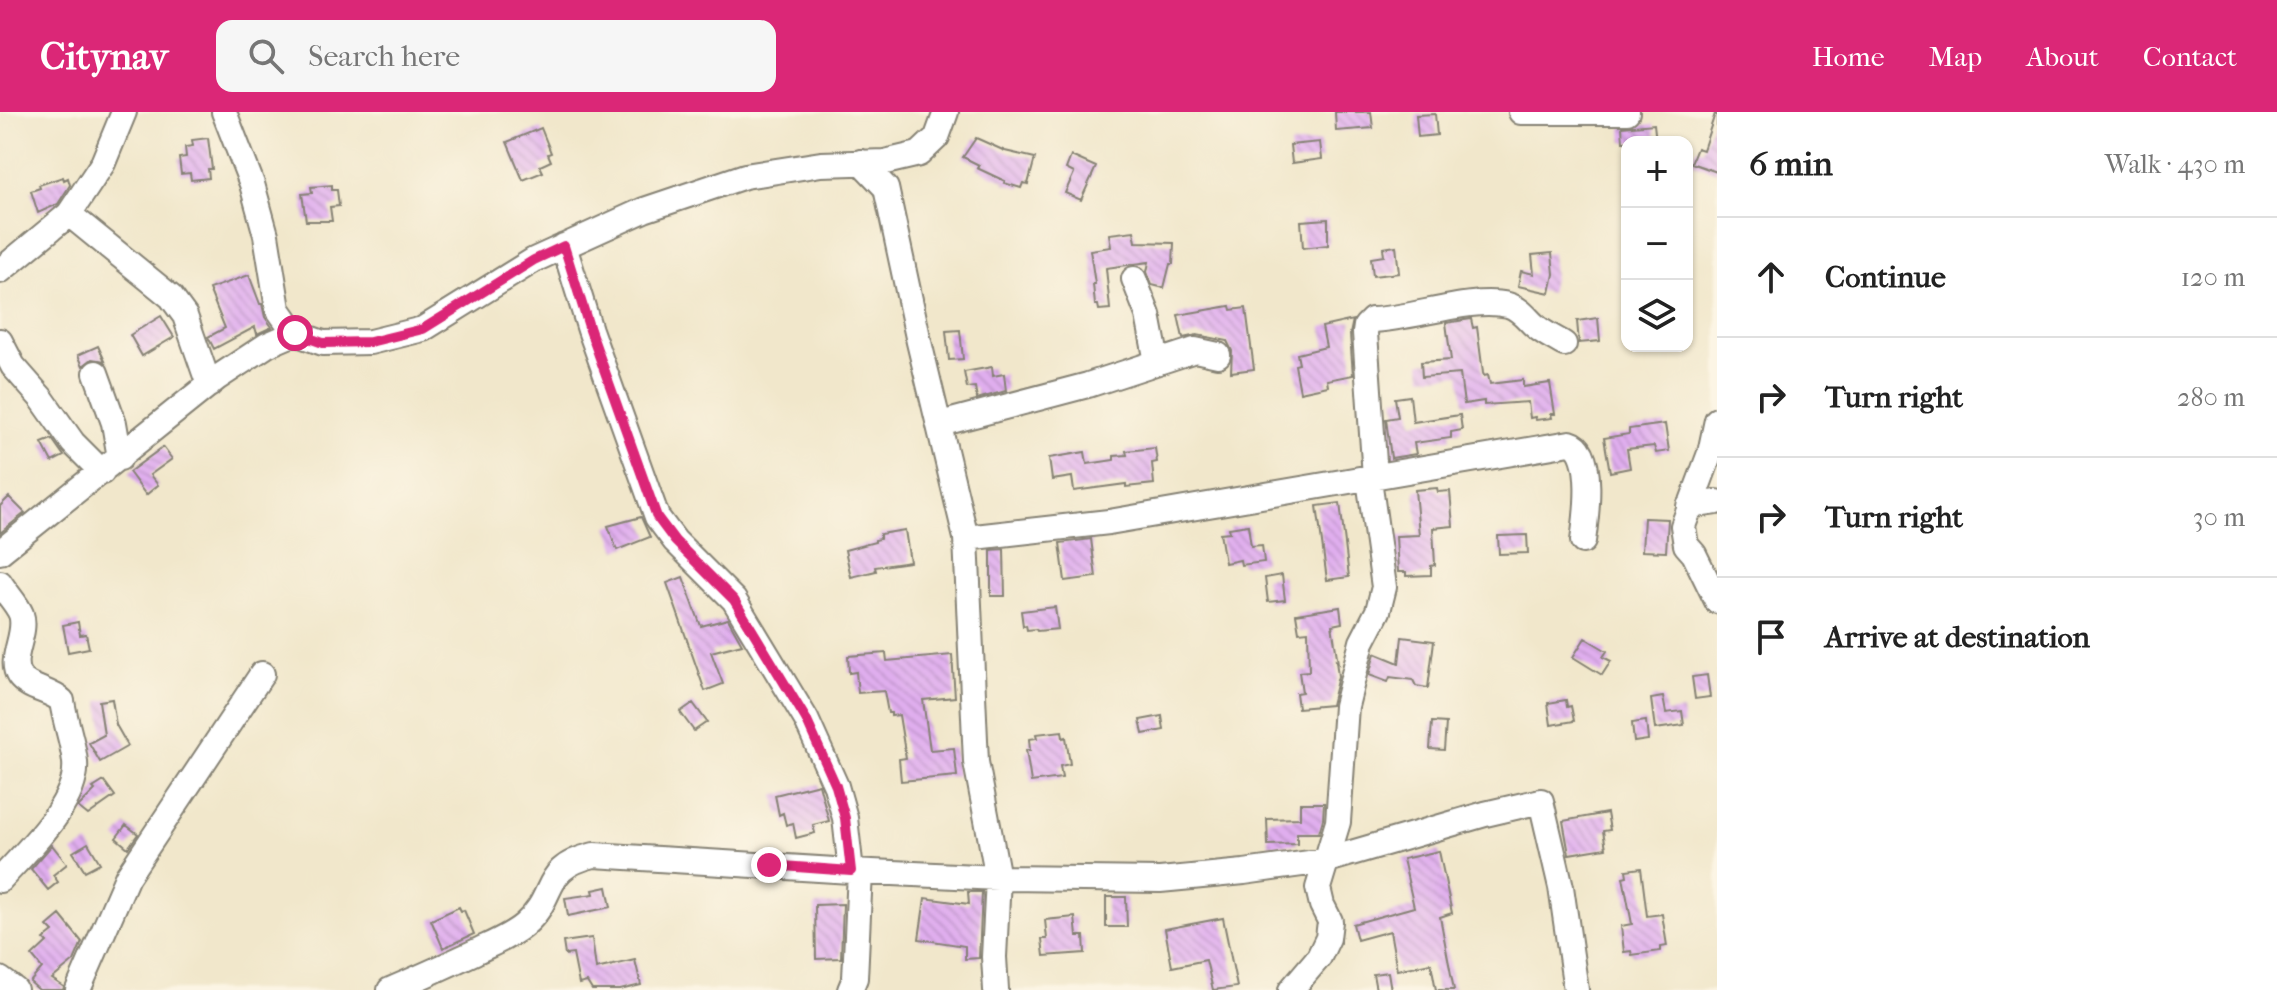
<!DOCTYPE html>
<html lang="en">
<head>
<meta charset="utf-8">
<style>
  :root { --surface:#fff; --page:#f6f6f6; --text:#222; --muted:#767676; --line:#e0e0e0; --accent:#db2777 }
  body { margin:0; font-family:"IM FELL French Canon",serif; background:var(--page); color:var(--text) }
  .controls { position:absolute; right:24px; top:24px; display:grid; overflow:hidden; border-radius:16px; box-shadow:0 2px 6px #0004 }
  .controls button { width:72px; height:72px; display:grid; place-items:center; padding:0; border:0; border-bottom:2px solid var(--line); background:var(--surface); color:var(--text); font:40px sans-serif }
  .stop { position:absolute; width:24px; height:24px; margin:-18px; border:6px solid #db2777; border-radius:50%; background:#fff }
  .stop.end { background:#db2777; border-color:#fff; box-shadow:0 2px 8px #0008 }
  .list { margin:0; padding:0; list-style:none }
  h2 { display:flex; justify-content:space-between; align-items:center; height:104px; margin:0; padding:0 32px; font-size:34px }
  h2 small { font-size:26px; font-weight:400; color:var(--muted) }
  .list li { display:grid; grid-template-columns:52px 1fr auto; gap:24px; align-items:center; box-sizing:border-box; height:120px; padding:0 32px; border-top:2px solid var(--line) }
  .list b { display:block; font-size:30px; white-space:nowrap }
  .list em { font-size:26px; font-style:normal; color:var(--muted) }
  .icon { flex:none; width:44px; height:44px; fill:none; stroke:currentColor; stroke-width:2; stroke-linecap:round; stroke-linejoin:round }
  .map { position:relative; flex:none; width:1717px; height:878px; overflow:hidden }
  header { display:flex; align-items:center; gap:48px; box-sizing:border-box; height:112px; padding:0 40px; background:var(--accent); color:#fff }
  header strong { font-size:38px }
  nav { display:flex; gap:44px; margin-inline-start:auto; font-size:28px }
  .search { width:560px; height:72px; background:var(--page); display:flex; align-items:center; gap:20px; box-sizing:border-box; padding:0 28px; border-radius:16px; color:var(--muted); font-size:30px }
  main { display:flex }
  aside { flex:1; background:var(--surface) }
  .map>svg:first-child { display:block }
</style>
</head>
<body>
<header>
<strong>Citynav</strong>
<div class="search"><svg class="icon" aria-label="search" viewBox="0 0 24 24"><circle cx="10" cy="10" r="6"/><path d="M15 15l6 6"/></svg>Search here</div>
<nav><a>Home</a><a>Map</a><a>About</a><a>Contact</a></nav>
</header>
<main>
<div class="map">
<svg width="1717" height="878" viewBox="0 0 1717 878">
  <defs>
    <pattern id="building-back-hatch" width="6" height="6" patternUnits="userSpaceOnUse" patternTransform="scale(2)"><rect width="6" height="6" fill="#e0aeee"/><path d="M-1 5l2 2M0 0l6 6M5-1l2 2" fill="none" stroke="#c095cc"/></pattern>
  </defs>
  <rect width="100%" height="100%" fill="#fcf5e5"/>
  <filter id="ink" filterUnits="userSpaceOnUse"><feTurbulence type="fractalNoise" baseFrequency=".0125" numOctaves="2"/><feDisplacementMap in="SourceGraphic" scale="16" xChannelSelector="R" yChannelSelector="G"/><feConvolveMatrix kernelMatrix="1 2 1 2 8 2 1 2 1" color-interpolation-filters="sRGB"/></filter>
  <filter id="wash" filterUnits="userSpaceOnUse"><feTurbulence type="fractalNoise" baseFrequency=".006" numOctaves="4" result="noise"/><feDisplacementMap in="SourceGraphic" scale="32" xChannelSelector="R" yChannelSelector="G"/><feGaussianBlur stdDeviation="1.8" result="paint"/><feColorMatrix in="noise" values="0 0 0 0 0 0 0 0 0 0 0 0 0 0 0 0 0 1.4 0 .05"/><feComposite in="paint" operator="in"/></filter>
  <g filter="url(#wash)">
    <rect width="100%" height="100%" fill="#f1e7cb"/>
    <g id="blocks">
      <path fill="url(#building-back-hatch)" d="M1335 0H1371L1373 16 1336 19Z
        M1435 2 1437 23 1418 25 1416 3Z
        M1715 2 1717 3V60L1691 51 1697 36 1703 38Z
        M1654 12 1656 30H1623L1622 15Z
        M541 16 551 41 548 42 551 49 540 54 543 60 523 68 507 30Z
        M208 26 212 57H208L209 66 191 68 190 61 181 62 179 46 186 45 185 35 193 34 192 28Z
        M976 26 1005 39 1035 46 1028 72 1023 71 1021 76 1004 71 1005 69 977 56 979 53 963 45Z
        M1320 30 1322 47 1292 51 1290 33Z
        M1071 44 1096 55 1081 88 1065 81 1074 61 1066 57Z
        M63 65 64 68 68 66 70 73 58 92 38 101 31 79 40 76 39 73Z
        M332 73V78H337L339 94 330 95 332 109H306L302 82 312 81 311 75Z
        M1328 107V133L1303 136 1301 109Z
        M1134 119 1136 130 1174 131 1173 152H1170L1164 176 1152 173 1147 160 1149 150 1106 156 1110 197 1099 198 1098 193H1095L1093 172H1095L1090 138 1111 135 1109 122Z
        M1396 134 1399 161 1373 164 1371 146 1384 144 1383 136Z
        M1552 141 1554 162 1550 181 1518 174 1521 159 1534 162 1532 143Z
        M249 163 260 192H262L265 205 272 215 257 222 255 215 214 237 208 225 225 216 209 177Z
        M1230 194 1231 198 1246 196 1254 257 1231 260 1232 239 1227 229 1197 223 1183 226 1178 203Z
        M161 204 174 225 142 244 130 223Z
        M1598 206 1600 229 1579 231 1577 209Z
        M1471 207 1473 216 1477 215 1483 261 1484 264 1488 263 1490 272 1523 268V275L1550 271 1555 302H1551L1552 306 1536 308 1535 305 1530 306 1528 290 1484 293V289L1464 292 1460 262 1422 265 1421 250 1451 248 1446 211Z
        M1353 208 1350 222 1353 263 1327 268 1328 274 1300 280 1295 253 1299 252 1297 242 1326 235 1322 215Z
        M960 218 963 247 949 248 946 219Z
        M98 234 105 249 92 247 83 254 78 243Z
        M992 255 993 264 1004 262 1006 279 977 287 975 275 967 276 964 260Z
        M1410 284 1413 310 1460 303 1462 318 1451 320V326L1414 331 1416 342 1391 346 1386 307 1398 305 1395 286Z
        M1665 312 1669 339 1656 341 1654 334 1627 337 1630 356 1610 360 1604 326 1629 322V317Z
        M52 327 64 344 52 350 42 331Z
        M163 335 172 347 150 363 158 373 146 383 129 360Z
        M1155 336 1157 350 1152 351 1154 372 1126 375V372L1074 379 1072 365 1052 368 1049 346 1085 340 1087 352 1114 348V344L1127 343 1126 339Z
        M1437 376 1438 380 1450 379 1453 414 1433 416 1435 453 1431 454V463L1406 464V460H1398L1396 424 1419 423 1415 378Z
        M9 385 25 401 0 421V394Z
        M1340 391 1349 465 1327 468 1317 394Z
        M641 405 650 425 617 438 608 414Z
        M1644 406 1668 407 1666 440 1642 439Z
        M1248 413 1251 434 1262 433 1264 450 1241 453 1240 448 1225 451 1220 421 1230 420 1229 416Z
        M905 418 910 450 875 455 876 459 851 465 845 438 875 430V428L880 427V422Z
        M1527 423 1528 441 1499 442 1498 424Z
        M1091 427 1096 465 1065 469 1060 431Z
        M1004 437 1005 484H991V438Z
        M1282 463 1285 488 1268 490 1265 466Z
        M683 465 701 514 728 507 742 532 711 540 723 572 705 579 667 471Z
        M1055 495 1058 517 1037 519 1036 517 1027 518 1026 513 1023 514 1021 499Z
        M1340 495 1342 511 1332 513 1338 551 1336 549 1338 564 1331 593 1298 596 1296 581 1302 580 1299 560 1309 559 1308 519 1299 520 1296 502Z
        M78 510 80 523 86 522 89 536 68 540 63 513Z
        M1402 525 1434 529 1428 576 1416 574 1413 568 1390 565 1388 570 1369 563 1375 541 1399 551Z
        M1585 526 1607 539 1603 545 1611 549 1602 563 1573 545Z
        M886 541 887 549 952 543 955 585 923 588 930 638 954 636 957 664 901 669 899 647 906 646 899 603 891 604V601H888L884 579 858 581 856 560 849 561 848 544Z
        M1707 563 1710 585 1695 587 1692 565Z
        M1663 585 1666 601 1682 599 1684 613 1655 617 1651 587Z
        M112 587 116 613 128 634 100 650 89 631 104 623 99 589Z
        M1566 588 1567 595 1571 594 1574 609 1551 613 1548 591Z
        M693 591 707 610 694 619 680 600Z
        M1162 604 1164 618 1143 622 1140 608Z
        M1646 609 1648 628 1634 630 1632 611Z
        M1432 610 1446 611 1444 638 1430 637Z
        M1062 619 1063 626 1066 625 1070 652 1060 654 1062 666 1031 670 1026 638H1030L1029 627 1037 626 1036 622Z
        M104 669 115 684 88 703 78 695 95 678 93 676Z
        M819 672 829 709 813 713 815 721 796 726 793 711 786 713 783 701 779 703 775 683Z
        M1300 691H1324L1323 707 1319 721H1297V732L1268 733 1267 707 1300 706Z
        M1607 701 1610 718 1603 719 1606 736 1569 742 1563 709Z
        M126 713 138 722 128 736 116 726Z
        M88 731 100 751 85 759 73 740Z
        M52 733 67 752 53 763 58 770 48 778 31 757Z
        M1439 739 1452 801 1440 805 1454 878H1436L1431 851 1397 858 1390 819 1357 828 1353 812 1414 795 1403 747Z
        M1641 756 1647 804 1662 802 1667 834 1661 835V839L1632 843 1631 839 1624 840 1621 814 1632 812 1623 765 1627 764 1626 758Z
        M607 775 611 795 568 804 565 786 594 782 593 778Z
        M968 780H982L979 846 965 847V834L919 827 925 786 969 792Z
        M1106 785H1126L1127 815H1106Z
        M843 792 841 846 816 847 815 793Z
        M459 795 461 799 464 798 474 822 443 836 431 808Z
        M60 803 82 830 74 849 52 867 64 875 63 878H39L30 870 42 856 32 844 47 830 44 827 53 820 47 814Z
        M1075 805 1077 824H1084L1085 841 1044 844 1042 827H1047L1045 808Z
        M1223 806 1237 875 1213 878 1206 848 1172 855 1165 817Z
        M592 826 596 857 635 848 641 873 620 878H592L587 870 579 872 573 842 565 843 563 830Z
        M1388 860 1391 878H1376L1373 862Z"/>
    </g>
  </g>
  <g filter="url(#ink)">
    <use href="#blocks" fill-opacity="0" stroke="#868274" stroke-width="2"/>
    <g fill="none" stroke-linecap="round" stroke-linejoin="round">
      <defs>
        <path id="minor" d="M224 0 252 72 266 123 278 197 295 221 323 231 370 230 423 217 534 148 644 98 745 64 821 52 885 50 919 42 937 25 946 0
          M1521 0H1627
          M861 50 886 76 919 230 966 426 976 650 998 766 994 845 996 878
          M69 102 171 185 185 204 209 273
          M564 134 590 218 657 405 675 429 734 488 806 607 836 674 845 706 851 759
          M0 159 69 102 103 51 124 0
          M1134 167 1148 203 1157 250
          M0 229 13 254 42 287 73 331 102 360
          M96 261 114 311 120 346
          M1717 308 1710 341 1683 414 1686 433 1694 442 1717 489
          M940 312 1088 273 1195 238 1218 243
          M1375 365 1365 221 1366 214 1372 208C1414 207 1470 184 1508 193 1519 196 1525 204 1533 212 1541 220 1554 226 1564 232
          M1689 394 1717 390
          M966 426 1109 410 1570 331C1596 338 1586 408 1583 429
          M0 440 217 266 267 233 295 221
          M0 471C6 481 17 492 21 502 28 522 8 546 19 564 28 577 51 578 62 589 65 610 73 630 75 650 79 691 26 739 0 768
          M0 867 15 878
          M78 878 127 765 262 562
          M390 878C419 866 447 853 475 840 491 832 510 825 524 813 559 783 539 756 594 743L851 759 998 766 1160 768 1244 760 1324 749 1485 702 1541 689 1561 775 1576 878
          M850 878 855 866 860 760
          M1291 878 1319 845 1328 826 1330 809 1322 793 1318 776 1338 710 1346 594 1362 530 1378 499 1384 475 1369 367"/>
      </defs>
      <use href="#minor" stroke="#868274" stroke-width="28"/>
      <use href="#minor" stroke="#fff" stroke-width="24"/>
    </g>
  </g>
  <g fill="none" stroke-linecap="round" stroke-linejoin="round" filter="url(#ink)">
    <path stroke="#db2777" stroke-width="10" d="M295 221 323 231 370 230 423 217 534 148 564 134 590 218 657 405 675 429 734 488 806 607 836 674 845 706 851 759 769 753"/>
  </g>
</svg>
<div class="controls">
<button>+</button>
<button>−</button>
<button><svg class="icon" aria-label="layers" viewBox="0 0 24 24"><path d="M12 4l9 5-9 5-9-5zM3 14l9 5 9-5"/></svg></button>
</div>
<div class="stop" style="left:295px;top:221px"></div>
<div class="stop end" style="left:769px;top:753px"></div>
</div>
<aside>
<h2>6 min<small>Walk · 430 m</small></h2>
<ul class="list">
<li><svg class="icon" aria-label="ahead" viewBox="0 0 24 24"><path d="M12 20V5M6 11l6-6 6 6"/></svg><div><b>Continue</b></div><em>120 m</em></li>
<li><svg class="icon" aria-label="right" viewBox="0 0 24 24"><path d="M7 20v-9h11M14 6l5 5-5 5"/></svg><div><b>Turn right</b></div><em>280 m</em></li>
<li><svg class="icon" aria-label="right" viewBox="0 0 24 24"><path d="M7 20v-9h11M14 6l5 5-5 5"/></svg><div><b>Turn right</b></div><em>30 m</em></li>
<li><svg class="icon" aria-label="arrive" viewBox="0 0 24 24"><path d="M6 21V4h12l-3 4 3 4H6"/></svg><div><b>Arrive at destination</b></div></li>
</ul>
</aside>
</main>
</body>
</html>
